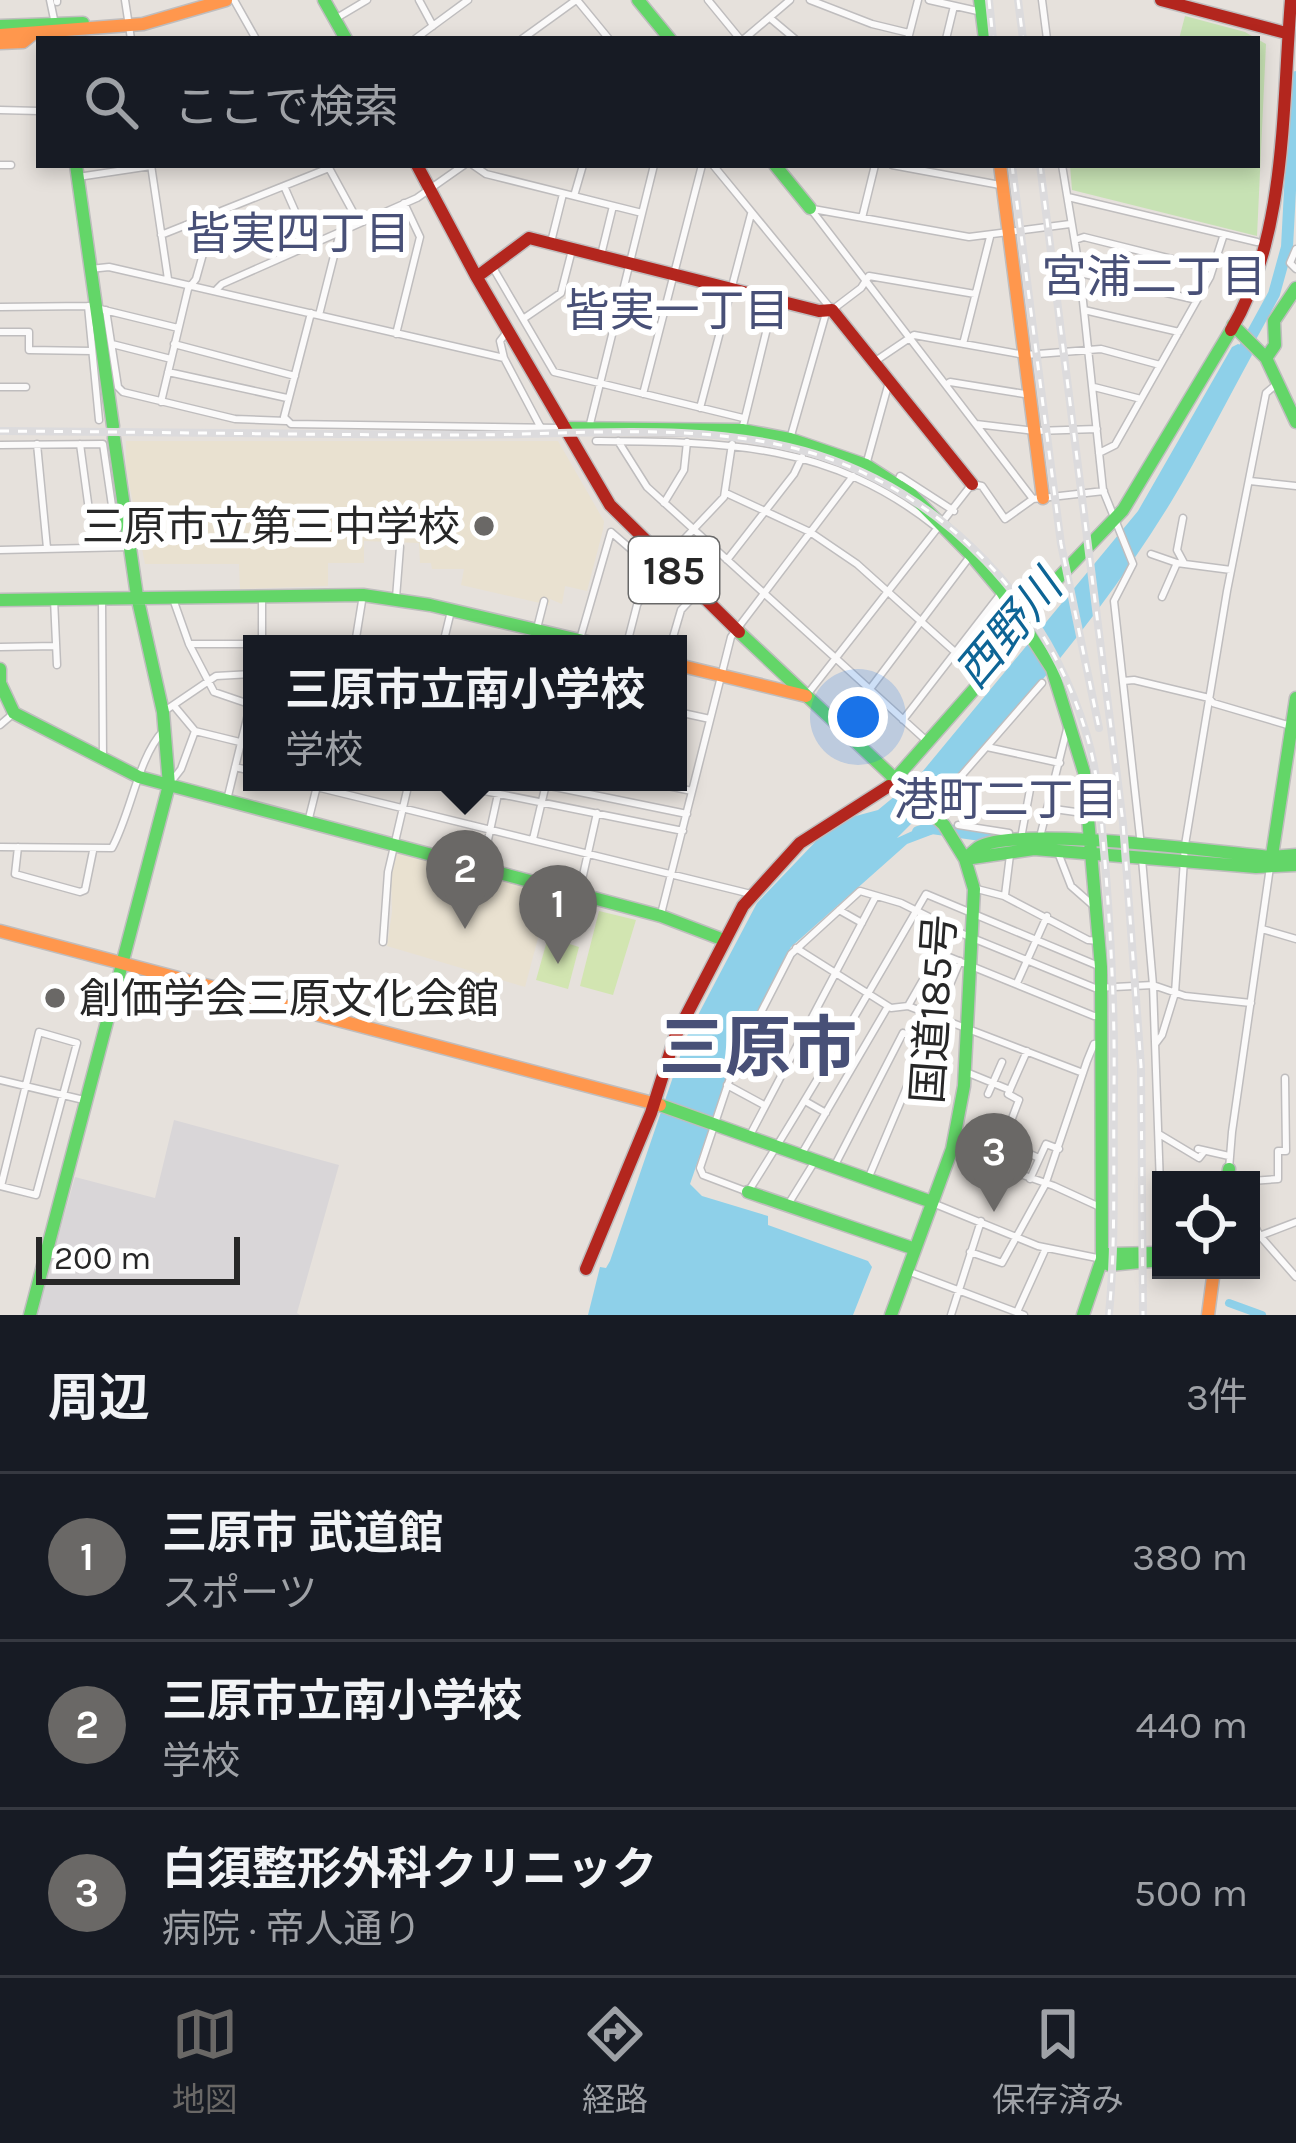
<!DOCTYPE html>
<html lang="ja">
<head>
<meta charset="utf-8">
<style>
  :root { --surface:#171b24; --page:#242831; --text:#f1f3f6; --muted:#9ea1a6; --line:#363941; --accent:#6a6866 }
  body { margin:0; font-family:Karla,"Noto Sans JP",sans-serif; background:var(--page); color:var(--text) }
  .controls { position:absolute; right:36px; bottom:36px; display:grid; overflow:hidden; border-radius:0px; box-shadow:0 6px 18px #0003 }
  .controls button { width:108px; height:108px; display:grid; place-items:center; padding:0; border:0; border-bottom:3px solid var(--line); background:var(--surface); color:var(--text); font:60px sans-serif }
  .scale { position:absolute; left:36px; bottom:30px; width:204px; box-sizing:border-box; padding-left:12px; border:6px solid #272727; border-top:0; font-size:33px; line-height:42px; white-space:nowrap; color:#272727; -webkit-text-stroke:9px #fff; paint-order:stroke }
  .you { position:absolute; left:858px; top:717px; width:42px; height:42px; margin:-30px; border:9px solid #fff; border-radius:50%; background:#1a73e8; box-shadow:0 0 0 18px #1a73e833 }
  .badge { display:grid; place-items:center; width:78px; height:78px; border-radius:50%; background:var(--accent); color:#fff; font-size:39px; font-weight:700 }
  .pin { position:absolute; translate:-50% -99px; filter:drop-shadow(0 3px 6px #0008) }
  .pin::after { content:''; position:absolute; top:63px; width:42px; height:36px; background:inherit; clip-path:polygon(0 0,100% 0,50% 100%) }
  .popup { position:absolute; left:243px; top:635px; width:444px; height:156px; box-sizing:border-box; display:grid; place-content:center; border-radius:0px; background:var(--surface); filter:drop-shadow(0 3px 9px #0005); font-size:39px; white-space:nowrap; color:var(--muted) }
  .popup b { font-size:45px; color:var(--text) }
  .popup::after { content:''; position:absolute; left:50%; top:100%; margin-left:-24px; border:24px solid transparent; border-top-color:var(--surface) }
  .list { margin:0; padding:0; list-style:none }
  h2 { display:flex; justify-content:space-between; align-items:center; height:156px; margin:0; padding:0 48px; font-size:51px }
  h2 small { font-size:39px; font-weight:400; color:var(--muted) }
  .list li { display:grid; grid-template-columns:78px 1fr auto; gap:36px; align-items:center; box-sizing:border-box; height:168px; padding:0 48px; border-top:3px solid var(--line) }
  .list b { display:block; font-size:45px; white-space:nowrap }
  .list p { margin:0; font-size:39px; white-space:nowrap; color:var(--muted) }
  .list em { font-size:39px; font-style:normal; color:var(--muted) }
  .icon { flex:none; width:66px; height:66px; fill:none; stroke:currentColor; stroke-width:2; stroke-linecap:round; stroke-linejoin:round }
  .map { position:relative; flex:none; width:1296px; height:1315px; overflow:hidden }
  .search { position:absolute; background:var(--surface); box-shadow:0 6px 18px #0003; left:36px; right:36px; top:36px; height:132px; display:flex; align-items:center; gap:30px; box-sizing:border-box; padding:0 42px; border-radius:0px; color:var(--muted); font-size:45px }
  .sheet { height:660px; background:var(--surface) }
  nav { display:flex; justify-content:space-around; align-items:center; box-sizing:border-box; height:168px; border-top:3px solid var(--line); background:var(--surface); font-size:33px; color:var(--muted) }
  nav a { display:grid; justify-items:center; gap:6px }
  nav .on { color:var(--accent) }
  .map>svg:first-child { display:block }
</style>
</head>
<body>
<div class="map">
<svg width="1296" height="1315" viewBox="0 0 1296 1315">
  <rect width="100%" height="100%" fill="#e6e1dc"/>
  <path fill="#d9d6d8" d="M174 1120 339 1165 297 1313 300 1315H36L75 1177 155 1198Z"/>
  <path fill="#e9e1d0" d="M126 441H558L604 521 603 530 587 591 565 586 562 604 550 599 549 605 461 585 464 569H432L431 563H420L419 543 364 541V563H328V586L240 589 239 564H145L126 468Z
    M398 849 550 893 525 987 387 946 392 912 391 873Z"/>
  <path fill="#c7e2b4" d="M1185 16 1245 32 1266 44 1257 236 1072 190 1070 165H1257V39H1179Z"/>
  <path fill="#d2e5b1" d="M599 911 636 920 613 995 580 986Z
    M550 930 565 934 563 942 579 947 568 989 536 980Z"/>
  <path fill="#8ed0e9" d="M1238 344 1248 348 1252 355C1225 404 1200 454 1171 502 1097 623 998 738 897 838L930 823 936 833 907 844 791 947 732 1062 690 1184 702 1196 768 1216V1225L868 1261 872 1267 853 1315H588L600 1267 606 1268 610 1261 687 1036 757 903 819 838 852 817 878 810 918 777 1138 511 1232 347Z"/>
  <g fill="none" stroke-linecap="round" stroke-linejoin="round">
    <path stroke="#8ed0e9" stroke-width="8" d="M1229 1303 1262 1315"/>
    <path stroke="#8ed0e9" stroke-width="12" d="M1244 349 1274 294 1287 247 1296 77
      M918 832 932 828 988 836
      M1152 852 1173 854
      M1190 856 1232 859"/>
    <defs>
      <path id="street" d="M50 0 55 24
        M57 0V2
        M125 0 131 39
        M234 0 256 39
        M419 0 433 26
        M577 0 609 39
        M708 0 740 39
        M810 0 872 24 909 33
        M929 0 982 12
        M1042 0 1047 39
        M770 18 795 39
        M335 19 367 0
        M415 39 468 0
        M522 39 576 0
        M744 39 790 0
        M908 39 918 0
        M946 39 954 6
        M0 110 39 111
        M0 165H11
        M151 165 168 279
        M473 165 486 174 642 213
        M713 165 832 310 861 288 869 276 975 294
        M892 165 1000 185
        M1062 165 1080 273 1103 490 1133 564 1114 601 1141 846
        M329 168 359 223
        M78 177 151 166
        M284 186 309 243
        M574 196 583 165
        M1068 197 1257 242
        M810 208 1033 499 1104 491
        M813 209 969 237 1070 224
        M862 218 875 165
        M161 235 329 168
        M1075 240 1084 237 1212 269
        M551 242 563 194
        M1296 249 1290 263 1296 269
        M601 255 613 206
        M492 266 554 372 743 418
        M90 269 109 267 504 358
        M1080 273 1197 300
        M217 289 222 284 417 198 464 165
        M88 306 99 420
        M0 307 88 306 178 328
        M106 310 118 387 123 392 235 419 286 421
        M1084 310 1179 332
        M311 313 284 417 291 424 560 428
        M319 315 340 232
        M523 319 561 293 572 250
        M0 332H29V350L92 351
        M507 332 500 341 504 358 541 428
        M396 334 420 237 404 203
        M112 344 171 359
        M174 344 295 376
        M963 344 990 237
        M874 362 914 335 1025 355 1101 349 1160 365
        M168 372 287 398
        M947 384 950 382 1031 395
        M0 387H26
        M1094 387 1141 399
        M643 394 702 165
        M161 402 188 289 196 279 203 254
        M700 408 751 214
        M976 424 1035 431 1097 429
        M589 428 654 165
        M742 430 774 300
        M790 439 826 313
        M596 441C725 442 830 442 936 527
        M618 441 647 487 929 743
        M37 444 47 548
        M80 444 94 547
        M0 445 103 444 118 547
        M1099 453 1115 445 1210 277 1224 234
        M866 465 889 382
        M1250 481 1296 486
        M897 484 900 476 954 511
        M726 493 810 532 857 564 984 678
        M664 503 684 470 687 442
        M1183 518 1177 550 1184 563
        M0 550 130 547
        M1151 554 1177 563 1231 570
        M727 560 794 474 802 457
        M172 596 189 644 214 692 252 705
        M1162 597 1177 563
        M396 598 400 547
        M54 599 57 665
        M102 601 103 760
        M580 639 611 532 655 570
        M189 644H380
        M262 644V598
        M355 644 363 595
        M443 644 451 611
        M533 644 544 601
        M627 644 637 605 655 570 724 497 732 444
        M671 644 681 610 695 595
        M0 647 56 646
        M1123 681 1134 680 1209 698 1213 703 1291 726
        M870 689 971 555
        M806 696 972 484 982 486 1005 519 1033 499
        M175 707 195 731 252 745
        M163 712 216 676 252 674
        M678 712 710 719
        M903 720 1002 592
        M0 725 14 713
        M987 747 1060 763
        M235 767 252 771
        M171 782 181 769 195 731
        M296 782 751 894
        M440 782 683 831
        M649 782 692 791
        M955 783 1042 683
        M545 785 687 814
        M227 800 252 698
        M1047 808 1090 814
        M308 822 318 782
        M958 825 1009 833V838
        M1040 837 1068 725
        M1021 838 1031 784
        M533 839 546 784
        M0 847 112 848C131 813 138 758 163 731
        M18 847 15 874 80 892 85 890 93 851
        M1057 850 1071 886 1096 908
        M1142 859 1153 985 1161 1214
        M482 867 498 794
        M977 889 1004 896 1088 940 1099 941
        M579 893 597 813
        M1005 895 1010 855
        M839 910 862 923
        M661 914 731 637 853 476
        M1262 929 1296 939
        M383 942 388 872 409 782
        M796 948 891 1008 908 1006 936 957 944 955 1094 1016H1103
        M1101 967 926 894C868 994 810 1094 748 1192L703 1175 700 1168 735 1063 791 954 860 891 901 903 965 935 1095 988 1153 985 1185 996 1251 1003
        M1017 983 1047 916
        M908 1006 1083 1073
        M1156 1043 1162 1035 1175 993 1185 845 1227 591 1266 393 1278 383
        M1027 1051 1008 1094 1019 1100 1003 1142 1039 1158
        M966 1072 1010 1090
        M0 1080 88 1101
        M727 1085 764 1105
        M988 1094 1002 1062
        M805 1101 826 1113
        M1159 1134 1199 1158 1203 1153
        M749 1137 876 896
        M1198 1149 1229 1156
        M955 1151 1054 1186 1102 1208
        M801 1155 887 1008
        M834 1167 903 1033 927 1043
        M868 1179 960 961
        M1030 1179 1046 1144 1059 1149
        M1235 1180 1229 1169 1232 1132 1270 867
        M1251 1181 1278 1179V1151H1286L1285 1078
        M0 1186 36 1195 77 1043 39 1032 1 1186
        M789 1203 815 1161
        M935 1204 1038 1246 1102 1259
        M1251 1219 1260 1236 1296 1277
        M1262 1235 1296 1222
        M970 1252 1002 1263 1045 1185 1087 1061 1094 1044 1100 1043
        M910 1272 1024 1315
        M1017 1312 1046 1248
        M951 1315 981 1221"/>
      <path id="fast" d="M324 0 346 39
        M638 0 670 39
        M980 0 985 39
        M0 26 83 23
        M76 165 113 426
        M775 165 810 208
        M1233 325 1266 358 1296 422
        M1266 358 1275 345 1274 321 1296 288
        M564 428 742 430 790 439 866 465 911 494 971 555 1002 592 1052 669 1084 772 1101 967 1102 1259 1083 1315
        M0 600 363 595 430 605 596 644
        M739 632 944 825 965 859 974 889 964 1086 952 1149 891 1315
        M0 669V683L14 713 139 777 661 916 724 940
        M889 786 984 678 1045 592 1123 510 1231 330
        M965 859C967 857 977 848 979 847 1019 825 1216 852 1271 857L1296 855
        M965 859 1034 849 1256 867 1296 865
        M1271 862 1296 698
        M660 1105 932 1202
        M1227 1180 1229 1169
        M748 1192 915 1249
        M1102 1259 1109 1265 1161 1260
        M1102 1259 1109 1254 1156 1253 1161 1257
        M30 1315 169 785 163 712 137 596 114 438"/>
      <path id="slow" d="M0 35 143 24 226 0
        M0 43 23 42 33 34
        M1000 165 1043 498
        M678 665 806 696
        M0 931 660 1105
        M1208 1315 1214 1270"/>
      <path id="jam" d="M1161 0 1286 33
        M417 165 476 276 610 505 739 632
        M482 273 529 238 819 311 832 310 972 484
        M1231 330C1287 236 1282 107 1291 0
        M586 1269 651 1113 675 1037 743 906 800 843 889 786"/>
    </defs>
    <use href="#street" stroke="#bfbdbe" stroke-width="9"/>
    <use href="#fast" stroke="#bfbdbe" stroke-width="15"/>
    <use href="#slow" stroke="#bfbdbe" stroke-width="15"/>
    <use href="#jam" stroke="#bfbdbe" stroke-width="15"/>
    <use href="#street" stroke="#fbfafa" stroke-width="6"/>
    <use href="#fast" stroke="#63d668" stroke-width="12"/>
    <use href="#slow" stroke="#ff974d" stroke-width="12"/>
    <use href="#jam" stroke="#b3261e" stroke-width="12"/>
    <defs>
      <path id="rail" d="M989 0 993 39
        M1018 0 1023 39
        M1012 165 1061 544 1099 728
        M1040 165 1123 823 1141 1066 1143 1315
        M0 431C154 432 308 435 463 435 577 435 704 420 815 454 946 495 1049 605 1087 736 1099 777 1101 820 1105 862 1111 938 1115 1013 1114 1088 1113 1164 1116 1240 1109 1315"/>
    </defs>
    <use href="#rail" stroke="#dcdbdd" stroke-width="8"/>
    <use href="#rail" stroke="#fff" stroke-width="3" stroke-dasharray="9" stroke-linecap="butt"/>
  </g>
  <g fill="#6a6866" stroke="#fff" stroke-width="4.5">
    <circle cx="484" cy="526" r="12"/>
    <circle cx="55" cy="998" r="12"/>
  </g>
  <g text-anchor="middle" stroke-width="12" stroke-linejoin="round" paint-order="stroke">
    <rect fill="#fff" stroke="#686868" stroke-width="3" x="629" y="537" width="90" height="66" rx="9"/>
    <g font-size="39" font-weight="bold" fill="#272727">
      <text x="674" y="584">185</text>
    </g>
    <g font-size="42" fill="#272727" stroke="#fff" text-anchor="end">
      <text x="460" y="541">三原市立第三中学校</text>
      <text x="79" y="1013" text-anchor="start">創価学会三原文化会館</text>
    </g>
    <g font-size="42" fill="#272727" stroke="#fff">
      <text transform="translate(933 1009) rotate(-86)" y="15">国道185号</text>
    </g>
    <g font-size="45" fill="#485077" stroke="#fff">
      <text x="298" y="249">皆実四丁目</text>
      <text x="1154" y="292">宮浦二丁目</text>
      <text x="677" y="326">皆実一丁目</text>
      <text x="1006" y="815">港町二丁目</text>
    </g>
    <g font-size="45" font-style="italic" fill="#0d6495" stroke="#fff">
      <text transform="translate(1008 629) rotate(-50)" y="16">西野川</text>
    </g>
    <g font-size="66" font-weight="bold" fill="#485077" stroke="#fff">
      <text x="758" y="1070">三原市</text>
    </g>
  </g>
</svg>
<div class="controls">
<button><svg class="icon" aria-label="locate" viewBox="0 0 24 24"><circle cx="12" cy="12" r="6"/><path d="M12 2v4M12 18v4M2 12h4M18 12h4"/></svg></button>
</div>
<div class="scale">200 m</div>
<div class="you"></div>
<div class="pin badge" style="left:558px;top:964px">1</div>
<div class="pin badge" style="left:465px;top:929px">2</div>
<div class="popup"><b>三原市立南小学校</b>学校</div>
<div class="pin badge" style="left:994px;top:1212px">3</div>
<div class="search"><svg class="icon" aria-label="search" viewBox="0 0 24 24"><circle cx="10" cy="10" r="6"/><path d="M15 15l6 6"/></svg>ここで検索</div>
</div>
<section class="sheet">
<h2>周辺<small>3件</small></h2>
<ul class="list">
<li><span class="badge">1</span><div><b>三原市 武道館</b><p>スポーツ</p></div><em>380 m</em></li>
<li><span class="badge">2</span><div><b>三原市立南小学校</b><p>学校</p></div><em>440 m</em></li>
<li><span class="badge">3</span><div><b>白須整形外科クリニック</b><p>病院 · 帝人通り</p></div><em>500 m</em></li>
</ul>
</section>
<nav>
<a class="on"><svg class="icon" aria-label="map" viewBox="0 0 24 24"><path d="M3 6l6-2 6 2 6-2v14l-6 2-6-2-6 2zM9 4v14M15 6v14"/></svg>地図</a>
<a><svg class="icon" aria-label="directions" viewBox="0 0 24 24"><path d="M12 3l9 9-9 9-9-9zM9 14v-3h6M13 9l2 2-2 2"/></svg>経路</a>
<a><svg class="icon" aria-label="saved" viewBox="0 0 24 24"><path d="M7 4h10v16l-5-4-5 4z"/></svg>保存済み</a>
</nav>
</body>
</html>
